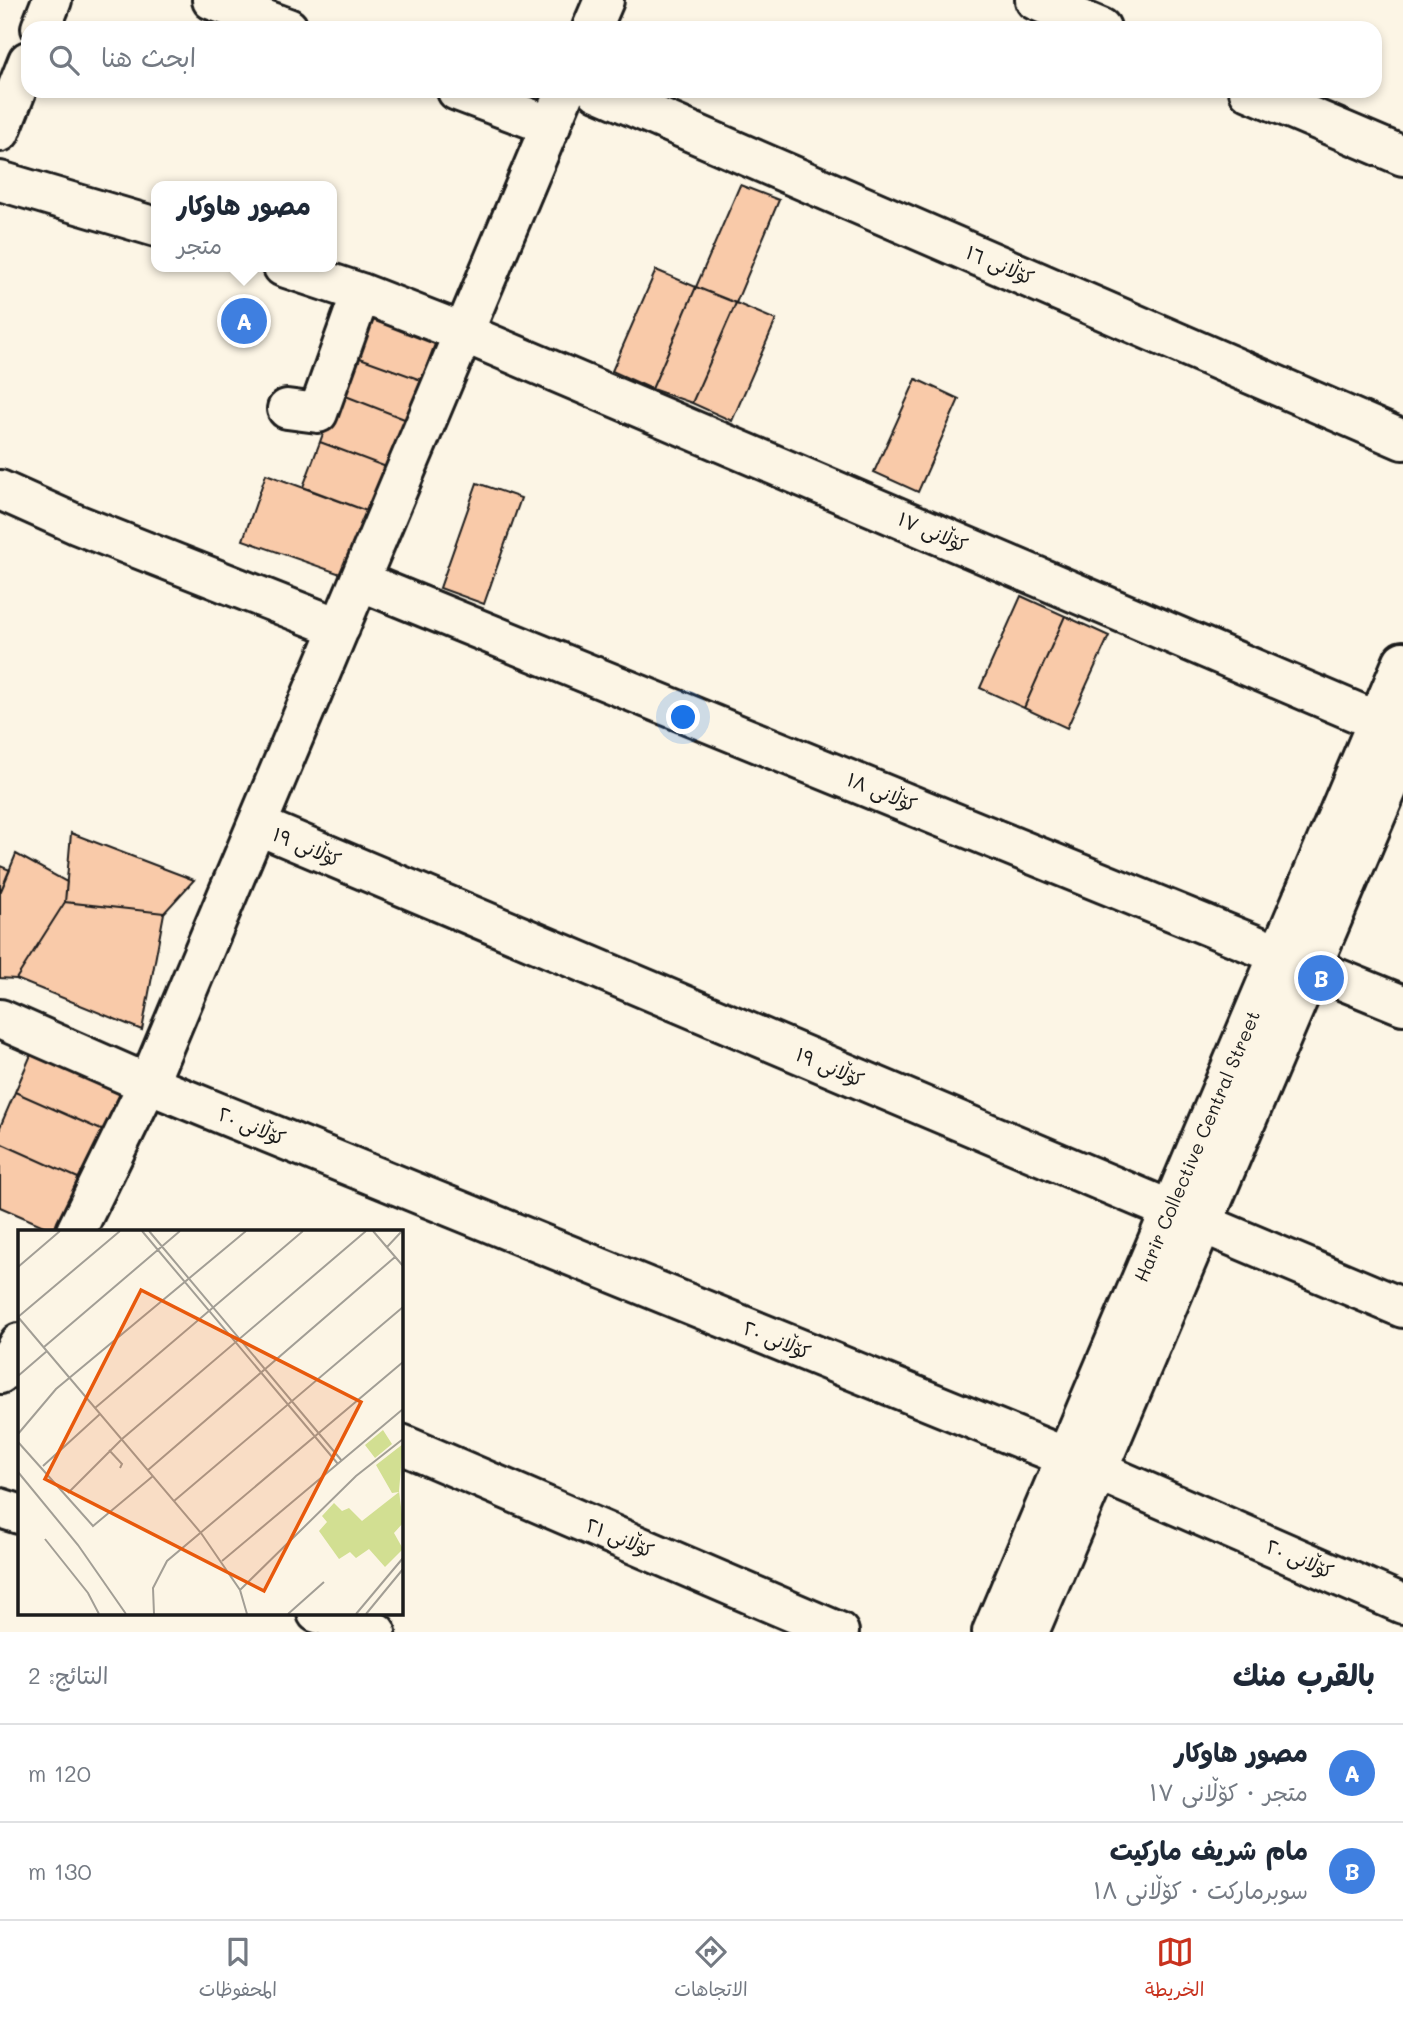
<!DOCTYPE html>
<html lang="ar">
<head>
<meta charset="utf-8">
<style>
  :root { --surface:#fff; --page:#f2f2f3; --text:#1f2937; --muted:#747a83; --line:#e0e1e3; --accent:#c8321e }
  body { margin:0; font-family:Mali,"Playpen Sans Arabic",sans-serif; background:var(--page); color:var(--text); direction:rtl }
  .you { position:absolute; left:684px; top:718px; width:24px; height:24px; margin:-18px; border:5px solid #fff; border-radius:50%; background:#1a73e8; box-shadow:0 0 0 10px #1a73e833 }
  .badge { display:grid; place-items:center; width:46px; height:46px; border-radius:50%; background:var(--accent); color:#fff; font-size:23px; font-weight:700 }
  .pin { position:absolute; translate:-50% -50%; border:4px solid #fff; box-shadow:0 2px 7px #0006 }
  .popup { position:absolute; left:151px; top:181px; width:186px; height:91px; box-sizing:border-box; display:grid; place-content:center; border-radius:14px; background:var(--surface); filter:drop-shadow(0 2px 5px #0005); font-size:23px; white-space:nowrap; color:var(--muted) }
  .popup b { font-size:26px; color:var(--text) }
  .popup::after { content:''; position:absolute; left:50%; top:100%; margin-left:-14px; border:14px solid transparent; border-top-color:var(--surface) }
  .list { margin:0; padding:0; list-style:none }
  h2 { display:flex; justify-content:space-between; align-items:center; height:91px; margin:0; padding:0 28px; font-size:30px }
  h2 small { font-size:23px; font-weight:400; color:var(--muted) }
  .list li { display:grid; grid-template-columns:46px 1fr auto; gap:21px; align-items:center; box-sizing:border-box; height:98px; padding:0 28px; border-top:2px solid var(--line) }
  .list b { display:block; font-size:26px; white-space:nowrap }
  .list p { margin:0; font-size:23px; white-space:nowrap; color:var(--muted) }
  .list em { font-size:23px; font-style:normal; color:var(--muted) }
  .icon { flex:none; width:38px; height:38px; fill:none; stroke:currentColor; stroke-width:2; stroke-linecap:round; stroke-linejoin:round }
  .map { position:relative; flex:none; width:1403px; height:1632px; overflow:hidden; direction:ltr }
  .search { position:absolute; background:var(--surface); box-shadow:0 4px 10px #0003; left:21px; right:21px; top:21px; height:77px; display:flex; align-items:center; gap:18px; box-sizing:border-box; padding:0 24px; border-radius:21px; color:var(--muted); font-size:26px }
  .sheet { height:287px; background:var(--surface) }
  nav { display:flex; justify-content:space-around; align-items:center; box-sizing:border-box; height:98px; border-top:2px solid var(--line); background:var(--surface); font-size:19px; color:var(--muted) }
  nav a { display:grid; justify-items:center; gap:4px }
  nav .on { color:var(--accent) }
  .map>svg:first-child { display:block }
</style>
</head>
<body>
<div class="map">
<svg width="1403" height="1632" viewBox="0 0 1403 1632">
  <rect width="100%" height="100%" fill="#fcf5e5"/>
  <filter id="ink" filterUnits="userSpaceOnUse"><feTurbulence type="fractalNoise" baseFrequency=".0143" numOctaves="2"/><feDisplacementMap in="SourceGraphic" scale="14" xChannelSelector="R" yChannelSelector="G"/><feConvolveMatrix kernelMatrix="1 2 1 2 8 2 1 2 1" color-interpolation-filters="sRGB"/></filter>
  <g filter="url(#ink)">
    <path fill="#f9caa9" stroke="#1c1c1c" stroke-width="2" d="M740 185 779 200 736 303 696 287Z
      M656 270 696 287 652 389 612 371Z
      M696 287 736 303 692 403 652 389Z
      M736 303 776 320 732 421 692 403Z
      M368 304 440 331 421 380 349 354Z
      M349 354 421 380 407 420 338 393Z
      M916 379 959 399 918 492 874 472Z
      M338 393 407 420 389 468 320 442Z
      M320 442 389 468 372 513 303 487Z
      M266 474 372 513 349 577 243 540Z
      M477 483 521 498 484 604 440 588Z
      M1021 596 1065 616 1024 708 980 688Z
      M1065 616 1109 636 1067 728 1024 708Z
      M71 833 194 880 164 913 65 902Z
      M16 854 67 882 65 902 16 979 0 978V893Z
      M0 866 10 870 0 893Z
      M65 902 164 913 142 1030 16 979Z
      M36 1043 128 1084 108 1133 15 1092Z
      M15 1092 108 1133 87 1182 0 1143V1127Z
      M0 1143 87 1182 64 1231H55L0 1207Z"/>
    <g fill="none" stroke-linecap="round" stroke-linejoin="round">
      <defs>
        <path id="minor" d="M212 0 288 28
          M1035 0 1101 28
          M41 28 52 0
          M592 28 604 0
          M457 91 551 126
          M597 91 1403 440
          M1249 91 1403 156
          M0 132 28 61
          M0 181 156 227
          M283 267 361 293 464 333 1377 721 1403 729
          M287 409 318 413 361 293
          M0 490 76 524 340 628
          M360 581 1403 1005
          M257 825 1403 1308
          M0 1019 148 1084 1066 1457 1403 1604
          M76 1231 148 1084 565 91
          M0 1374 19 1343
          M401 1444 839 1632
          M0 1508 19 1514
          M317 1613 376 1632
          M992 1632 1403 661
          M1029 1632 1403 752"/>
      </defs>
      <use href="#minor" stroke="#1c1c1c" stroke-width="44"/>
      <use href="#minor" stroke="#fcf5e5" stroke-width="38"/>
    </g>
  </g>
  <g text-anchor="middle" stroke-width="5" stroke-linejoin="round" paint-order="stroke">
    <g font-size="19" fill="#1c1c1c" stroke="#fcf5e5">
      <text transform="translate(1000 265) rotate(23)" y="7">کۆڵانی ١٦</text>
      <text transform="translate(933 532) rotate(23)" y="7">کۆڵانی ١٧</text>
      <text transform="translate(882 792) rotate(22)" y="7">کۆڵانی ١٨</text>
      <text transform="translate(307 847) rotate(23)" y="7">کۆڵانی ١٩</text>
      <text transform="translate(830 1067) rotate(23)" y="7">کۆڵانی ١٩</text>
      <text transform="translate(252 1126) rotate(22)" y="7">کۆڵانی ٢٠</text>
      <text transform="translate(1197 1146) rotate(-67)" y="7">Harir Collective Central Street</text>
      <text transform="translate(777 1340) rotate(22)" y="7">کۆڵانی ٢٠</text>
      <text transform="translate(620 1538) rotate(23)" y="7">کۆڵانی ٢١</text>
      <text transform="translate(1300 1559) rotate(23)" y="7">کۆڵانی ٢٠</text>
    </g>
  </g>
  <g transform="translate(18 1230)">
    <rect width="385" height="385" fill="#fcf5e5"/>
    <path d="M365 200 374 214 357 228 347 215ZM385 214 381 261 385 293 376 303 385 319 367 337 351 319 338 328 332 322 321 329 301 301 309 292 304 286 316 273 324 281 331 278 344 291 381 262 374 263 358 235Z" fill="#d2df92"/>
    <path fill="none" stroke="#a29e95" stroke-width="2" d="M124 1 320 234M131 1 324 231M355 1 385 36M369 17 384 1M0 37 42 1M0 87 183 303 222 360 229 384M0 87 102 1M26 117 162 1M0 146 29 121M77 178 285 1M0 204 38 159 228 1M0 212 75 296 135 246M91 220 104 234 102 238M25 236 82 184M130 240 377 27M0 242 60 315 108 384M50 263 104 209 348 1M156 271 385 77M27 309 70 363 81 384M204 331 385 179M222 360 338 246 385 209M136 384 135 358 149 331 385 132M270 384 306 352M338 384 385 328M348 384 385 339"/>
    <path fill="#e8590c" fill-opacity="0.15" stroke="#e8590c" stroke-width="3.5" d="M123 60 343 172 246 361 27 249Z"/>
    <rect width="385" height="385" fill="none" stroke="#1c1c1c" stroke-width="3.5"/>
  </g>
</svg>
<div class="you"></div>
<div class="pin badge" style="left:244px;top:321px;background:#3f7fe0">A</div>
<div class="popup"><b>مصور هاوکار</b>متجر</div>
<div class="pin badge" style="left:1321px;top:978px;background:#3f7fe0">B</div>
<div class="search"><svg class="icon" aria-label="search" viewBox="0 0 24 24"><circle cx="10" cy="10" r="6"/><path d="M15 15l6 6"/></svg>ابحث هنا</div>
</div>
<section class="sheet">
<h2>بالقرب منك<small>النتائج: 2</small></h2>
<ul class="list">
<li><span class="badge" style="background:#3f7fe0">A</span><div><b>مصور هاوکار</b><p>متجر · کۆڵانی ١٧</p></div><em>120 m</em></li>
<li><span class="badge" style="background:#3f7fe0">B</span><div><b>مام شریف مارکیت</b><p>سوبرماركت · کۆڵانی ١٨</p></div><em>130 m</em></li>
</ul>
</section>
<nav>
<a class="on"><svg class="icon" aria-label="map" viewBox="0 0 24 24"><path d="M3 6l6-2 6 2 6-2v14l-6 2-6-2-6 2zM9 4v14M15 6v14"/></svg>الخريطة</a>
<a><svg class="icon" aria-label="directions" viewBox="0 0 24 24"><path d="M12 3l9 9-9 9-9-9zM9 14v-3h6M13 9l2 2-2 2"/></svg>الاتجاهات</a>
<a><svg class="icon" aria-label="saved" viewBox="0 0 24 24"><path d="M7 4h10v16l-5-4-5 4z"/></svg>المحفوظات</a>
</nav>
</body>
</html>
